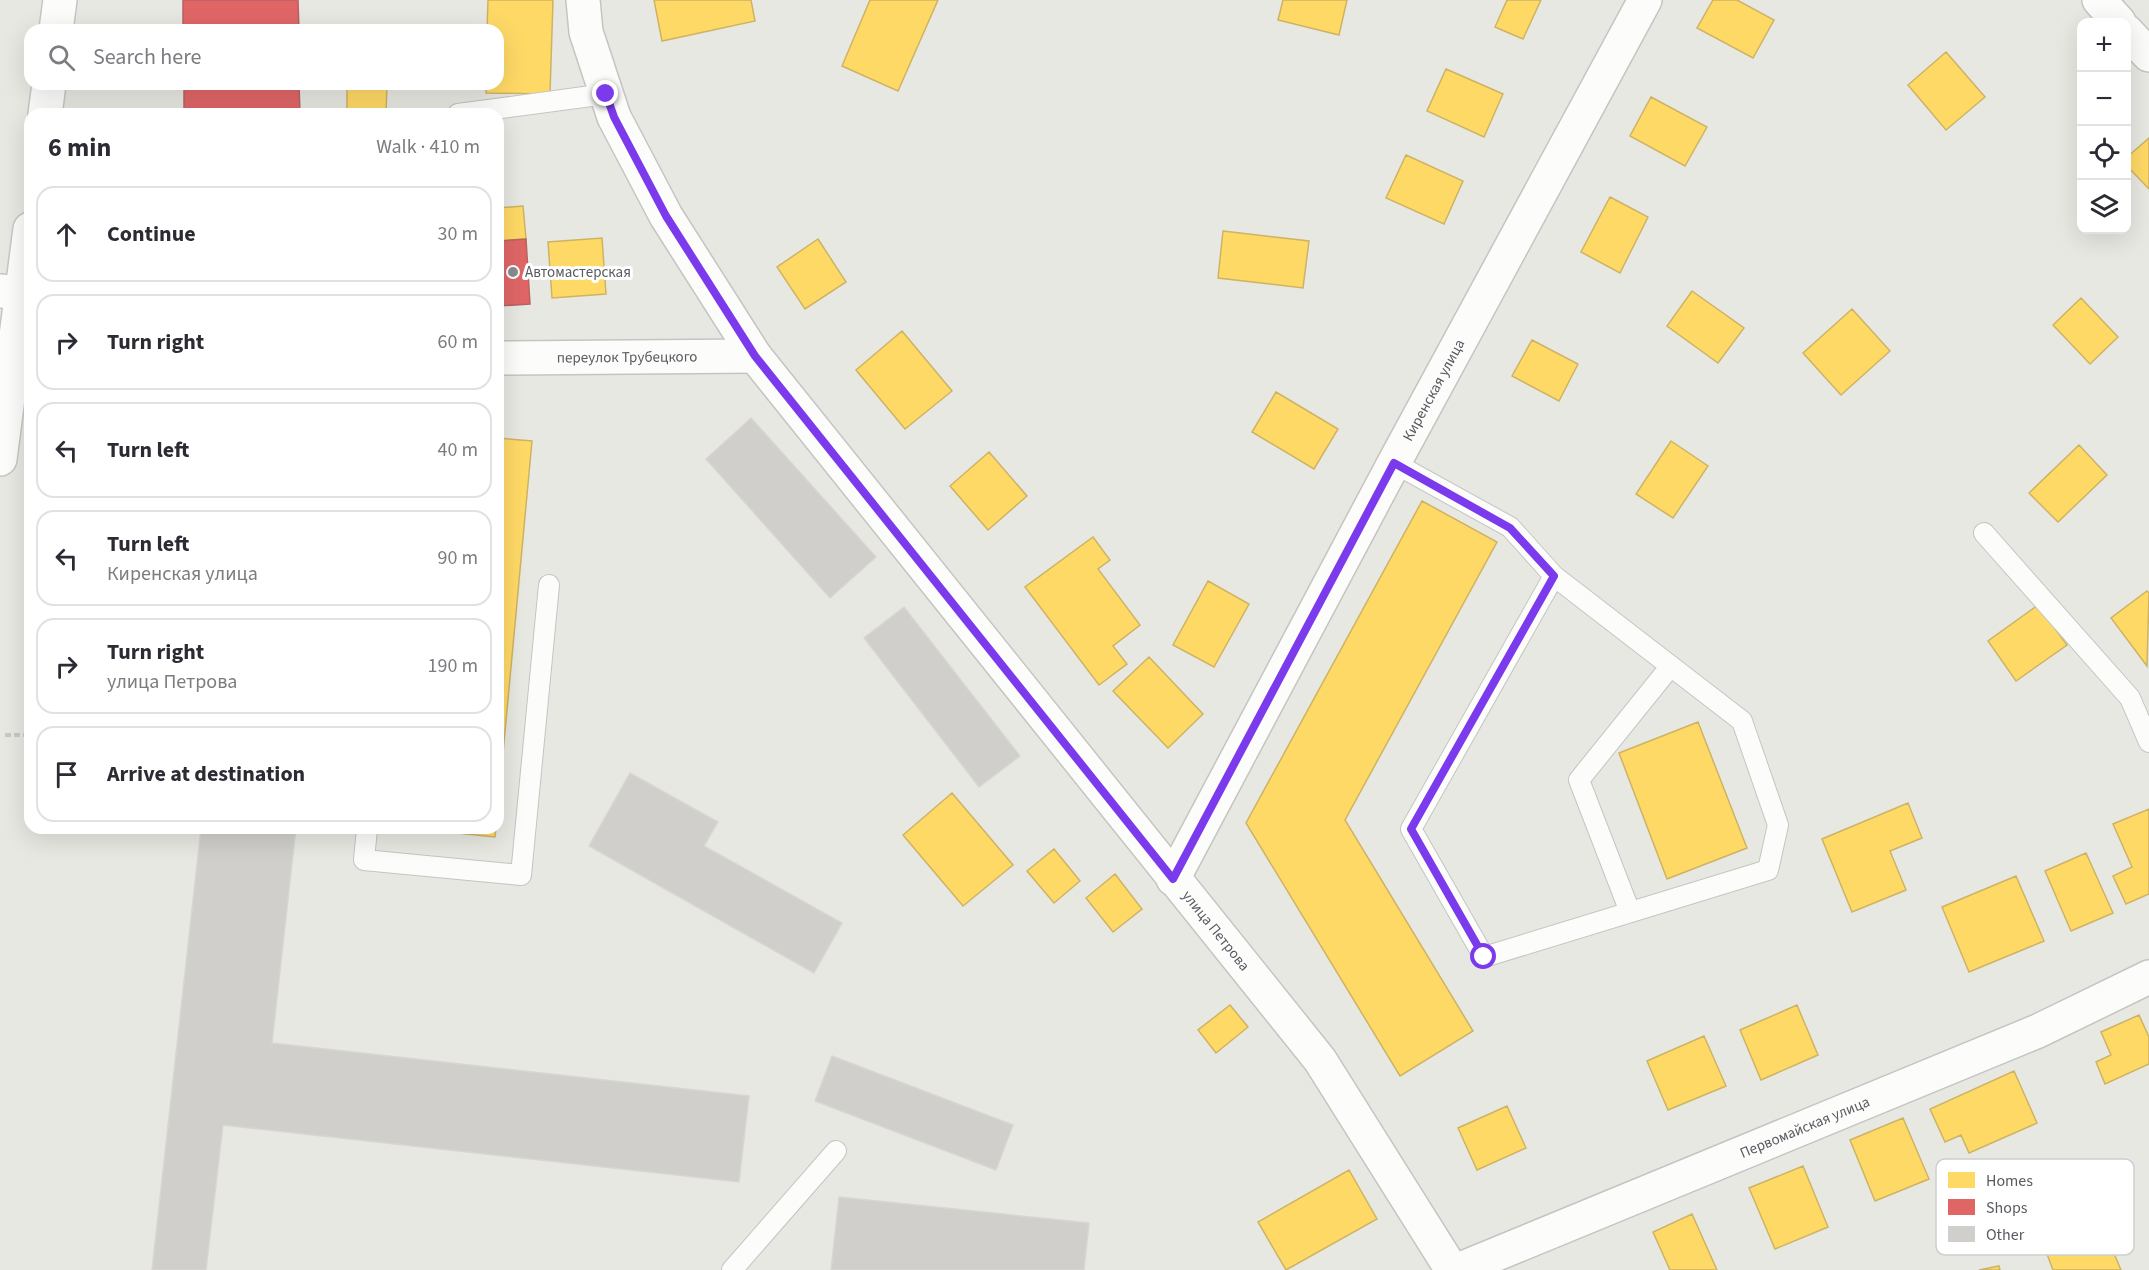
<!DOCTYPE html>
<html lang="en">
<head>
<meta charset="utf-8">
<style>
  :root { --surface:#fff; --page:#f2f2f3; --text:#2b2b33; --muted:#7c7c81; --line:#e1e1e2 }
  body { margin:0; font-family:"Source Sans 3",sans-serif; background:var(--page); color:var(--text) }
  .controls { position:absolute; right:18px; top:18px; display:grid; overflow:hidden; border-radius:12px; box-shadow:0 6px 24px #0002 }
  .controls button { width:54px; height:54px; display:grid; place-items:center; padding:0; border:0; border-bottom:2px solid var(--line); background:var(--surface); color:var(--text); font:30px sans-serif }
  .stop { position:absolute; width:18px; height:18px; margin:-14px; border:4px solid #7c3aed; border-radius:50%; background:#fff }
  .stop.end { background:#7c3aed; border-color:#fff; box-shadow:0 2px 6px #0008 }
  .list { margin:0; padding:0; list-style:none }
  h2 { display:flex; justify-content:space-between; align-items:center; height:78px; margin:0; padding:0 24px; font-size:26px }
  h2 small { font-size:20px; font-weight:400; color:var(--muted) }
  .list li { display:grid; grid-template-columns:39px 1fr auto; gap:18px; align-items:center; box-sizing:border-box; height:96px; margin:0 12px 12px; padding:0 12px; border:2px solid var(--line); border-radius:18px }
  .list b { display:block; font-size:22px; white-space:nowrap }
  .list p { margin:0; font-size:20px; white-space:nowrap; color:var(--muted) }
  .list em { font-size:20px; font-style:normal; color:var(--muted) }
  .icon { flex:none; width:33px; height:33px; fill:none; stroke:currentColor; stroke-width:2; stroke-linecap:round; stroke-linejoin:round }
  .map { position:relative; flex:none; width:2149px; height:1270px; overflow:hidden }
  .search { position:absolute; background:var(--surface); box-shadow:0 6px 24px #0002; left:24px; top:24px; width:480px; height:66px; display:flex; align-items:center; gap:15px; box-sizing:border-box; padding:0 21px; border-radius:18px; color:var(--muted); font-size:22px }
  .panel { position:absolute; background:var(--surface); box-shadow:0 6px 24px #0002; left:24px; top:108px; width:480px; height:726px; border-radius:18px }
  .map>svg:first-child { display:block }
</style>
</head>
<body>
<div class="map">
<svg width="2149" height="1270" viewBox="0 0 2149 1270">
  <rect width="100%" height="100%" fill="#e8e8e2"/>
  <path fill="#ffd966" stroke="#cdb364" stroke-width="1.5" d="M488 0H553L550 94 486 93V84H498V30H487Z
    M654 0H751L755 21 662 41Z
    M870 0H938L898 91 842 66Z
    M1283 0H1347L1339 35 1278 20Z
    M1507 0H1541L1523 39 1495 27Z
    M1713 0H1737L1774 20 1753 58 1697 28Z
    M1946 52 1985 97 1946 130 1908 85Z
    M1446 69 1503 94 1484 137 1427 111Z
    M347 84H387L386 114H347Z
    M1651 97 1707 127 1685 166 1630 136Z
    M2149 138V189L2126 165V158Z
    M1406 155 1463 181 1444 224 1386 198Z
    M1610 197 1648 217 1620 273 1581 252Z
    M523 206 526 239 498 241V208Z
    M1223 231 1309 241 1303 288 1218 278Z
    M602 238 606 294 552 298 548 242Z
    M818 239 846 282 805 309 777 267Z
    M1692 291 1744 328 1718 363 1667 326Z
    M2081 298 2118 337 2090 364 2053 325Z
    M1852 309 1890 351 1841 395 1803 353Z
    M902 331 952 391 905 429 856 370Z
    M1532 340 1578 364 1559 401 1512 376Z
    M1276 392 1338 429 1314 469 1252 432Z
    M498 438 532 441 498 807Z
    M1671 441 1708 466 1673 518 1636 494Z
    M2079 445 2107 475 2058 522 2029 493Z
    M989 452 1027 496 988 530 950 486Z
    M1422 501 1497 542 1345 820 1473 1031 1400 1076 1246 823Z
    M1093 537 1110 560 1098 569 1140 625 1113 646 1127 664 1099 685 1025 587Z
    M1208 581 1249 604 1214 667 1173 645Z
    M2147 591 2149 593 2147 666 2111 618Z
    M2038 605 2067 645 2016 681 1988 641Z
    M1149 657 1203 714 1168 748 1113 691Z
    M1698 722 1747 848 1667 879 1619 753Z
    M952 793 1013 865 963 906 903 835Z
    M1908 803 1922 838 1890 851 1906 890 1852 912 1822 839Z
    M2149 809V894L2126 904 2113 876 2132 867 2113 824Z
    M408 828H496L495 837Z
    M1054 849 1080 881 1054 903 1027 871Z
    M2086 853 2113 913 2071 931 2045 871Z
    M1115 874 1142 909 1113 932 1086 898Z
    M2016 876 2044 941 1969 972 1942 907Z
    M1230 1005 1248 1027 1216 1053 1198 1030Z
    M1797 1005 1818 1055 1761 1080 1740 1030Z
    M2139 1015 2149 1037V1064L2105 1084 2096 1062 2111 1055 2101 1032Z
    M1704 1036 1726 1086 1668 1110 1647 1061Z
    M2014 1071 2037 1123 1969 1153 1961 1135 1945 1142 1930 1109Z
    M1507 1106 1526 1148 1477 1170 1458 1128Z
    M1903 1118 1929 1179 1875 1201 1850 1140Z
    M1803 1166 1828 1227 1775 1249 1749 1188Z
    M1349 1170 1377 1219 1286 1270 1258 1222Z
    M1692 1214 1717 1270H1670L1653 1232Z
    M2104 1230 2121 1270H2053L2047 1254Z
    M1999 1266 2000 1270H1979Z"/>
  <path fill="#e06666" stroke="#b76364" stroke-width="1.5" d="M183 0H298L299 30H183Z
    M184 84H299L300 114H184Z
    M526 239 530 304 498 306V241Z"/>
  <path fill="#d0cfcc" stroke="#d8d6d1" stroke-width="1.5" d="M751 418 876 557 830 598 706 459Z
    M904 607 1020 756 979 787 864 638Z
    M30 672V728H26Z
    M630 773 718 822 704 846 842 923 814 973 589 846Z
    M201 828H296L272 1043 749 1096 739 1182 223 1125 206 1270H152Z
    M832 1056 1013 1125 996 1170 815 1101Z
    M839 1197 1089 1223 1084 1270H831Z"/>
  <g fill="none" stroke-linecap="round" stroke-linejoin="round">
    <defs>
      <path id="service" d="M458 114 606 94
        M1394 463 1510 527 1554 576 1411 829 1484 957 1768 870 1778 825 1742 721 1554 576
        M1984 533 2130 698 2149 742
        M367 828 364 860 521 875 549 585
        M1630 912 1579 780 1670 667
        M732 1270 836 1151"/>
      <g id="minor">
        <path d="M2099 0 2119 22"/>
        <path d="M2126 31 2149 55"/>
        <path d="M0 291 22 293"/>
        <path id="s1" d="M1173 879 1394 463 1645 0"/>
      </g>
      <g id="tertiary">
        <path id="s2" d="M583 0 586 32 614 117 666 216 755 356 1320 1060 1452 1270"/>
        <path id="s3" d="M498 358 755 356"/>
        <path id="s4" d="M1458 1270 2038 1031 2149 977"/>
      </g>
      <path id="secondary" d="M56 30 60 0
        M45 114 49 84
        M0 459 30 229"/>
    </defs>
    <use href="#service" stroke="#c4c5c3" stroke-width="22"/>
    <use href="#minor" stroke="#c4c5c3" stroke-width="36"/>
    <use href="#tertiary" stroke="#c4c5c3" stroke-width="36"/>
    <use href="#secondary" stroke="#c5c7c5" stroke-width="36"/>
    <path stroke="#c5cac8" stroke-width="4" stroke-dasharray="6 3" stroke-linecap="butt" d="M5 735H30"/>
    <use href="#service" stroke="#fcfcfb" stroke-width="20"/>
    <use href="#minor" stroke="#fcfcfb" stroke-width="33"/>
    <use href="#tertiary" stroke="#fcfcfb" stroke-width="33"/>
    <use href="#secondary" stroke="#fcfcfb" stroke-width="33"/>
  </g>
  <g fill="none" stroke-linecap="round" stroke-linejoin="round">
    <path stroke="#7c3aed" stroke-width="8" d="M606 94 614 117 666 216 755 356 1173 879 1394 463 1510 528 1554 576 1411 829 1484 957"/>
  </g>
  <circle fill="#8a8c8e" stroke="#fff" stroke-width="2" cx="513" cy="272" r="6"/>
  <g text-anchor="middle" stroke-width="6" stroke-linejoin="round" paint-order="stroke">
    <g font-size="15" fill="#585b60" stroke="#fff" text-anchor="start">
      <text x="525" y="277">Автомастерская</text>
    </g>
    <g font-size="15" fill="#585b60" stroke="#fff">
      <text dy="5" stroke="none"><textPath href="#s3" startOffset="129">переулок Трубецкого</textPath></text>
      <text dy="5" stroke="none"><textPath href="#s1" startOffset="554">Киренская улица</textPath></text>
      <text dy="5" stroke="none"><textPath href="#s2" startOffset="1136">улица Петрова</textPath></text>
      <text dy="5" stroke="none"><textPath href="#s4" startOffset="375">Первомайская улица</textPath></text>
    </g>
  </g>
  <rect x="1936" y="1159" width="198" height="96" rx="9" fill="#fff" stroke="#cdcecf" stroke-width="1.5"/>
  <rect x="1948" y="1172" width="27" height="16" fill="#ffd966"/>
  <rect x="1948" y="1199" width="27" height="16" fill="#e06666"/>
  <rect x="1948" y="1226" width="27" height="16" fill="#d0cfcc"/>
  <g font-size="16" fill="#585b60">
    <text x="1986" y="1186">Homes</text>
    <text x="1986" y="1213">Shops</text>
    <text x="1986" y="1240">Other</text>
  </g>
</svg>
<div class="controls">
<button>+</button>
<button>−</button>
<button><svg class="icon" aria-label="locate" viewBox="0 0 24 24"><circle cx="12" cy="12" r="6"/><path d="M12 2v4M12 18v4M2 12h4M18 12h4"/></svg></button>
<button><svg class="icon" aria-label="layers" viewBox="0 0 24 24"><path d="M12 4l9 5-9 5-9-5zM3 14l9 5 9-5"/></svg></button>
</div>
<div class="stop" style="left:1484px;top:957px"></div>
<div class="stop end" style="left:606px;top:94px"></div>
<div class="search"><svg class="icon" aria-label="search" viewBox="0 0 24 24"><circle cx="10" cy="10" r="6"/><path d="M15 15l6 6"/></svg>Search here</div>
<section class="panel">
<h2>6 min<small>Walk · 410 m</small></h2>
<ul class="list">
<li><svg class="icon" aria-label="ahead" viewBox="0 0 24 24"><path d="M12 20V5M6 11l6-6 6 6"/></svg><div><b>Continue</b></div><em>30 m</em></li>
<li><svg class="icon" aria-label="right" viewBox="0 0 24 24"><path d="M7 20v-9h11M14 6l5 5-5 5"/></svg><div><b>Turn right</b></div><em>60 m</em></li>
<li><svg class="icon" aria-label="left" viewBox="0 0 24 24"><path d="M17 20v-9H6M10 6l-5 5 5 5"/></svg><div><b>Turn left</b></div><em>40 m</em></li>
<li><svg class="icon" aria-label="left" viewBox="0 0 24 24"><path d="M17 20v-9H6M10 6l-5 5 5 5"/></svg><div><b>Turn left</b><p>Киренская улица</p></div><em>90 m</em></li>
<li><svg class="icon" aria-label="right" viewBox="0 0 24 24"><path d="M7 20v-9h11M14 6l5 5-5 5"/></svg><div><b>Turn right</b><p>улица Петрова</p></div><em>190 m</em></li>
<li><svg class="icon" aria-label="arrive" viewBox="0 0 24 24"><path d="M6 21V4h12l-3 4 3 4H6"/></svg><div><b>Arrive at destination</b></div></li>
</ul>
</section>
</div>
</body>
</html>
